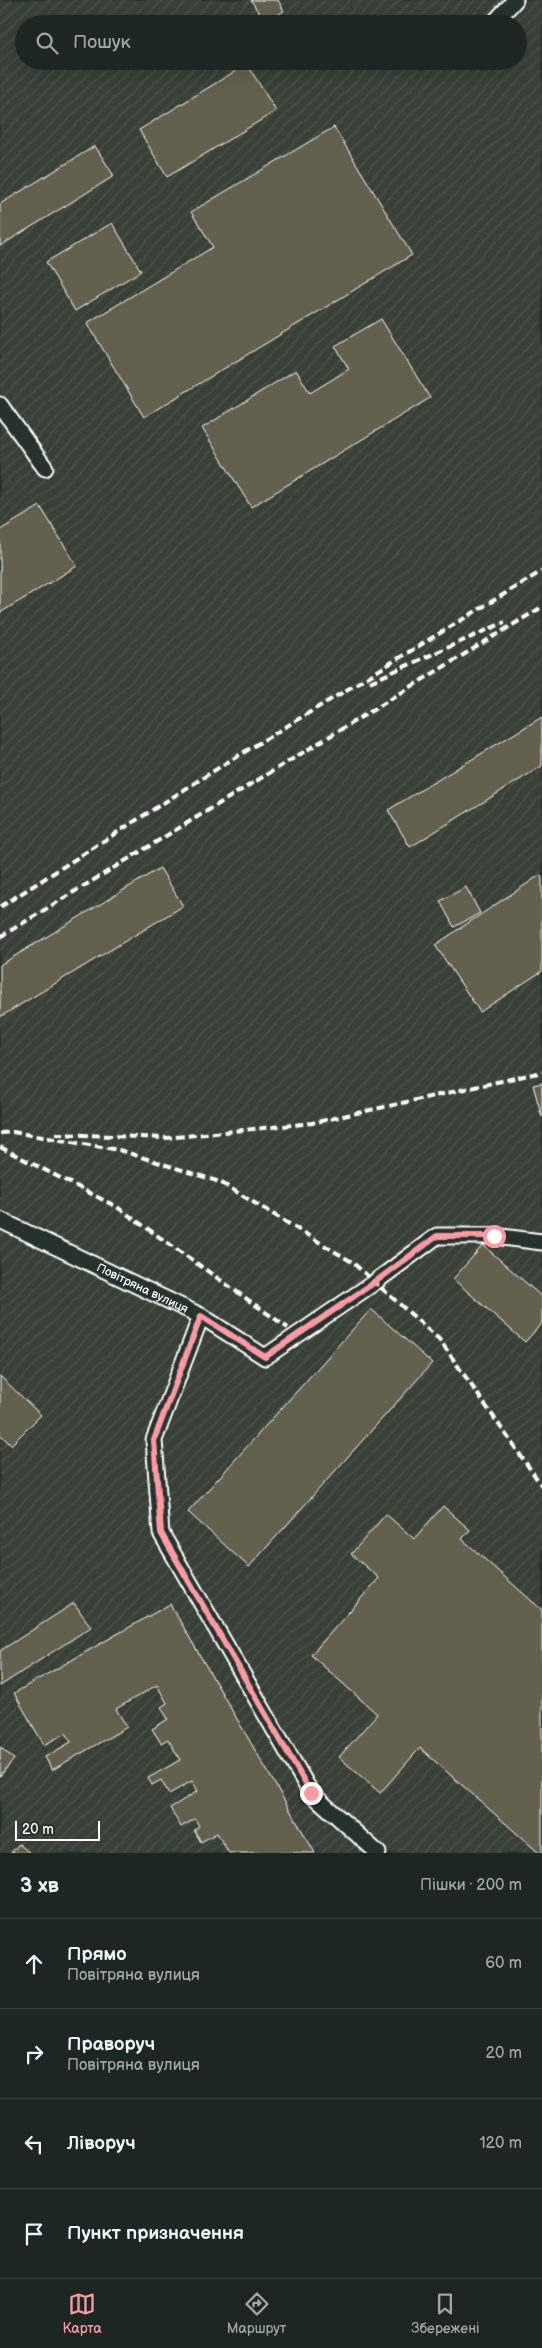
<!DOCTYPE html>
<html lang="uk">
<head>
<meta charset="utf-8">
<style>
  :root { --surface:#1c2622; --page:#252e2a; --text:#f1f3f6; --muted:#a0a5a5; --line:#3a4340; --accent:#ff9aa2 }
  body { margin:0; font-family:"Balsamiq Sans",sans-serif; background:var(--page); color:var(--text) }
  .scale { position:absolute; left:15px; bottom:12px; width:85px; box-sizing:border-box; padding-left:5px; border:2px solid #fff; border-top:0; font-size:14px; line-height:18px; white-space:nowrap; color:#fff; -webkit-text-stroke:4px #26332d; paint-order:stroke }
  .stop { position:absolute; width:15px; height:15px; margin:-11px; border:4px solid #ff9aa2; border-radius:50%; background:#fff }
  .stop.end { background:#ff9aa2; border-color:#fff; box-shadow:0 1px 5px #0008 }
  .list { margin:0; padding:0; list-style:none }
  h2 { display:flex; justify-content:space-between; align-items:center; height:65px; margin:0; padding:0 20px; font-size:21px }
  h2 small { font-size:16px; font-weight:400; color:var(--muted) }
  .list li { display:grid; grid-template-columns:32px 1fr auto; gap:15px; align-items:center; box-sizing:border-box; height:90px; padding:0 20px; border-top:1px solid var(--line) }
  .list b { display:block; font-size:19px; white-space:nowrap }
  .list p { margin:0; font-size:16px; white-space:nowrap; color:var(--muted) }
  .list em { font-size:16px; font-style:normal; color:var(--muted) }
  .icon { flex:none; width:28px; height:28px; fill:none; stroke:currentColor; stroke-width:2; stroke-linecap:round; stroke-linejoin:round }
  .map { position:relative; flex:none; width:542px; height:1853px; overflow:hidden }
  .search { position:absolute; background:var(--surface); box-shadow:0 5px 20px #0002; left:15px; right:15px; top:15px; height:55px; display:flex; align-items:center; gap:12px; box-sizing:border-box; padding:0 18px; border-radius:28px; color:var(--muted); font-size:19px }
  .sheet { height:425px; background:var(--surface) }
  nav { display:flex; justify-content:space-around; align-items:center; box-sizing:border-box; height:70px; border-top:1px solid var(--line); background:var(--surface); font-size:14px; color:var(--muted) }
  nav a { display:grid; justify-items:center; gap:2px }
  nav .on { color:var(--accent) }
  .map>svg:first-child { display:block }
</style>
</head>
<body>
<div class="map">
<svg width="542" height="1853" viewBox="0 0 542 1853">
  <defs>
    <pattern id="industrial-furrows" width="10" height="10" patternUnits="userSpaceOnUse" patternTransform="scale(1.25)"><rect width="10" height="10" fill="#394037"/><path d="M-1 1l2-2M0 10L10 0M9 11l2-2" fill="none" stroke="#4d534b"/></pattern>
  </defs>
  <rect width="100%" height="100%" fill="#26332d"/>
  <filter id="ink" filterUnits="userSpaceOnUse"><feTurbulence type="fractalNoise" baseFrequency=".02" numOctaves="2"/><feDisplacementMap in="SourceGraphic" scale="10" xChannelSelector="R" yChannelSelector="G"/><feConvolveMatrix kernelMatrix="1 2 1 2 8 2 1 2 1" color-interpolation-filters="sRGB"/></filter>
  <g filter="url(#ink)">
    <path fill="url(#industrial-furrows)" fill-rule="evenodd" d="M0 0H542V1853H0ZM24 24H518V61H24Z"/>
    <path fill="#64604d" stroke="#fff" d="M251 0H278L284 11 265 23Z
      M286 16 290 24H273Z
      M247 64 276 111 167 177 139 130Z
      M334 127 412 255 144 417 87 323 213 247 191 212Z
      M95 146 114 176 0 246V204Z
      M112 223 141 271 75 311 46 262Z
      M381 319 430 398 251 507 202 428 296 370 310 393 349 369 335 346Z
      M40 506 77 566 0 613V530Z
      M542 717V766L410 847 388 810Z
      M160 868 183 906 0 1017V965Z
      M540 875 542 878V971L480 1012 435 945Z
      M466 887 480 913 454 927 440 901Z
      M542 1083V1117L533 1085Z
      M483 1245 542 1297V1323L525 1342 453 1279Z
      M371 1309 432 1363 249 1567 188 1512Z
      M0 1376 41 1415 11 1445 0 1434Z
      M443 1506 470 1530 462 1539 542 1610V1853H539L420 1748 380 1793 339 1757 377 1714 311 1655 379 1578 351 1554 386 1514 414 1539Z
      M74 1603 91 1627 0 1686V1651Z
      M170 1604 315 1853H229L217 1833 201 1842 194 1830 199 1826 195 1819 181 1827 170 1808 198 1791 192 1781 169 1794 161 1780 152 1785 148 1778 180 1760 168 1739 161 1743 152 1729 168 1719 161 1707 167 1703 157 1685 116 1709 127 1727 52 1770 45 1757 71 1742 66 1733 44 1745 14 1693Z
      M0 1747 14 1759 0 1776Z
      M19 1844 30 1853H11Z"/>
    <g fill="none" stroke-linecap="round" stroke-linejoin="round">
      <defs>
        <g id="service">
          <path d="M493 24 515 0"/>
          <path d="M0 405 45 468"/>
          <path id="s1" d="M0 1220 201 1316 265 1357 375 1282 437 1236H494L542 1242"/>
          <path d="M201 1316 154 1440 161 1533 311 1793 378 1853"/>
        </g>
      </defs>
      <use href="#service" stroke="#fff" stroke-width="19"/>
      <use href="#service" stroke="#26332d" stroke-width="15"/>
      <path stroke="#fff" stroke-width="4" stroke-dasharray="8 4" stroke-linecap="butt" d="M370 682 505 622
        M0 907 223 765 542 571
        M0 937 542 607
        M0 1133 13 1132 119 1150 220 1182 352 1262 439 1339 542 1486
        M56 1134 166 1138 312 1123 542 1072
        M0 1147 117 1207 288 1328"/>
    </g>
  </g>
  <g fill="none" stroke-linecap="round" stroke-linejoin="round" filter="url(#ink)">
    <path stroke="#ff9aa2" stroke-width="6" d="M311 1793 161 1533 154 1440 201 1316 265 1357 375 1282 437 1236H494"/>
  </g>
  <g text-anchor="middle" stroke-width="5" stroke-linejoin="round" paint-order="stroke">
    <g font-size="12" fill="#fff" stroke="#26332d">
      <text dy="4" stroke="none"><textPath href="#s1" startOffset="158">Повітряна вулиця</textPath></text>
    </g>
  </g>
</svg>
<div class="scale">20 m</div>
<div class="stop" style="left:494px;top:1236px"></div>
<div class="stop end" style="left:311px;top:1793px"></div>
<div class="search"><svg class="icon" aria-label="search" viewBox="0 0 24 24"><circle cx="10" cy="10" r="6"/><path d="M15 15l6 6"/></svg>Пошук</div>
</div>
<section class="sheet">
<h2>3 хв<small>Пішки · 200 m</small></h2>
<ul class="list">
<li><svg class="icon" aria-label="ahead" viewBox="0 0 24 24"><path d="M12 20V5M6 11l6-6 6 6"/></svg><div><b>Прямо</b><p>Повітряна вулиця</p></div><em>60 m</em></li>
<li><svg class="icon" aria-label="right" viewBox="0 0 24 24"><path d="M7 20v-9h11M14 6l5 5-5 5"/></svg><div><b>Праворуч</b><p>Повітряна вулиця</p></div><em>20 m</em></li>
<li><svg class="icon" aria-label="left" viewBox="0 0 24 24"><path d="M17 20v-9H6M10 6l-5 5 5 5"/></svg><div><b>Ліворуч</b></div><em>120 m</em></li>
<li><svg class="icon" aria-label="arrive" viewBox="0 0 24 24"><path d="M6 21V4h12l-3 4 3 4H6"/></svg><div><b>Пункт призначення</b></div></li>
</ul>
</section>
<nav>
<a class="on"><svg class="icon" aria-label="map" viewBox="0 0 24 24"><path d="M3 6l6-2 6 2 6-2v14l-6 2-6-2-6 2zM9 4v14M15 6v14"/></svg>Карта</a>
<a><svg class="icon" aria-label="directions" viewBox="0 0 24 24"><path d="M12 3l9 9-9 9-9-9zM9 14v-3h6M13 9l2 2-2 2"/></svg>Маршрут</a>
<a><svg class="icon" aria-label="saved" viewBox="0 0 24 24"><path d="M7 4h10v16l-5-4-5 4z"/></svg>Збережені</a>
</nav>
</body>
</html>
